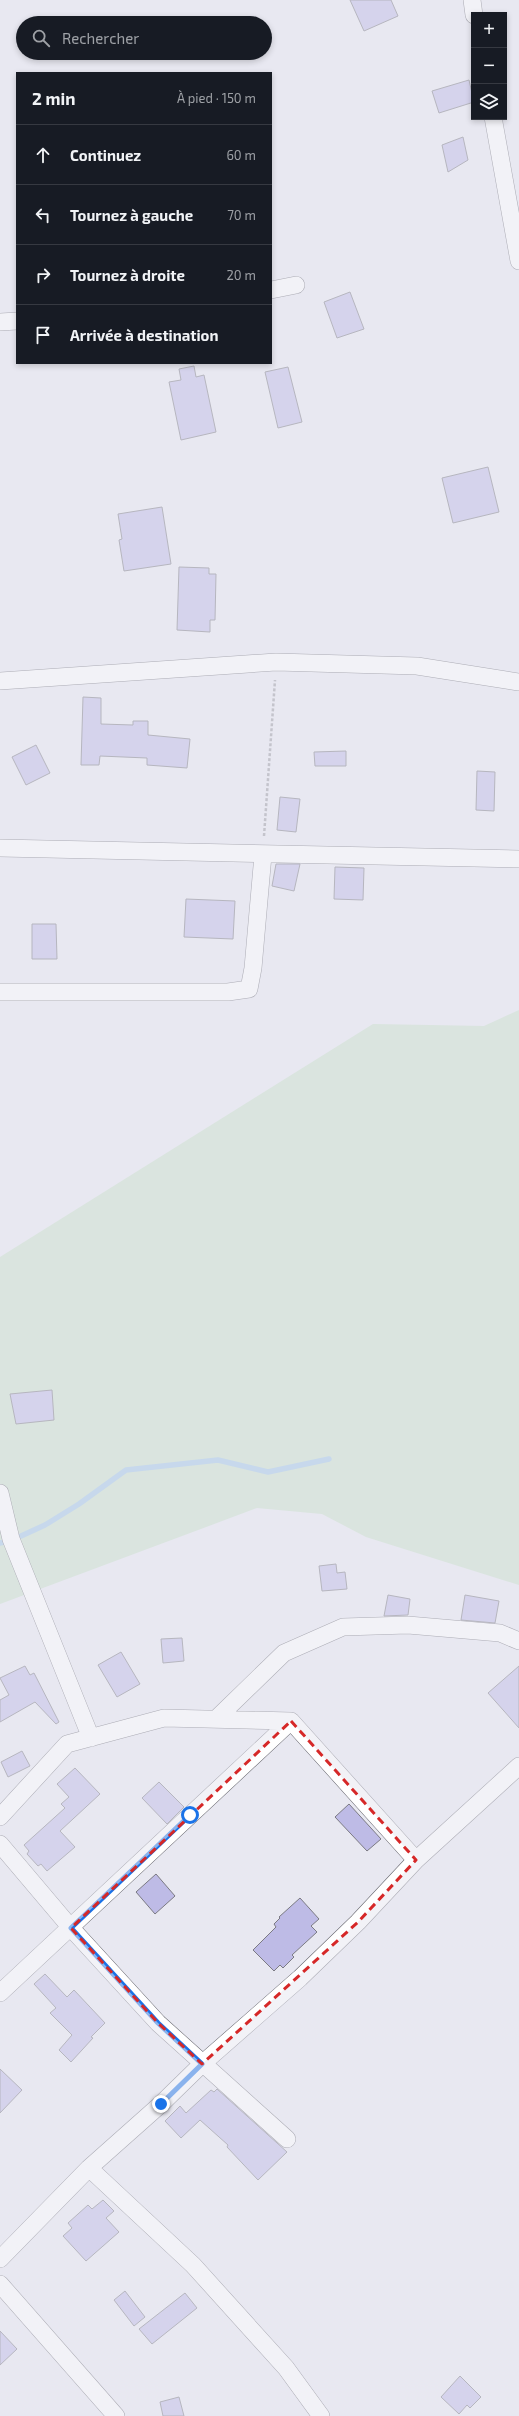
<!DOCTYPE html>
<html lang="fr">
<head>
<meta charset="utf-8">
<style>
  :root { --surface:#171b24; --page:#20242c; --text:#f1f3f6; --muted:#9ea1a6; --line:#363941 }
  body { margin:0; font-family:"Exo 2",sans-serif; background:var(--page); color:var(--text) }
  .controls { position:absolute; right:12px; top:12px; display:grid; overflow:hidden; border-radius:0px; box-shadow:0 2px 6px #0003 }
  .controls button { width:36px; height:36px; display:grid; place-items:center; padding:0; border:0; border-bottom:1px solid var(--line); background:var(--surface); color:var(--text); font:20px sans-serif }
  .stop { position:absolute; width:12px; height:12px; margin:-9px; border:3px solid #1a73e8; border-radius:50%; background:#fff }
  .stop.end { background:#1a73e8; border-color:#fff; box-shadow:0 1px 4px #0008 }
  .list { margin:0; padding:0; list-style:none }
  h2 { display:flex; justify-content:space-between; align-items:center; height:52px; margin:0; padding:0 16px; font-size:17px }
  h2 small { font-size:13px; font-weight:400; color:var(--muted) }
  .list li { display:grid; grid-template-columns:26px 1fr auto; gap:12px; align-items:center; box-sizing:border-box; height:60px; padding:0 16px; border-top:1px solid var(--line) }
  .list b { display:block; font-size:15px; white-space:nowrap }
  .list em { font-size:13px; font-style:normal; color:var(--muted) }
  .icon { flex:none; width:22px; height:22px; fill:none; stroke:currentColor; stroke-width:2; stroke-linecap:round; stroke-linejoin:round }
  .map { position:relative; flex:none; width:519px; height:2416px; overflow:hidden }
  .search { position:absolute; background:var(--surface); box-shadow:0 2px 6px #0003; left:16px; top:16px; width:256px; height:44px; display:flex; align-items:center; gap:10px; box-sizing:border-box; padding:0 14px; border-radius:22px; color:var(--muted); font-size:15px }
  .panel { position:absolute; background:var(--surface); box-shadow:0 2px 6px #0003; left:16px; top:72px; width:256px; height:292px; border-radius:0px }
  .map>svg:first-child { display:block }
</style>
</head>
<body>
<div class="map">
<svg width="519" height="2416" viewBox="0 0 519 2416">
  <rect width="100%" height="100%" fill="#e8e8f1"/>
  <path fill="#c9e1c9" d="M519 1010V1585L366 1537 322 1514 257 1508 0 1604V1257L373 1024 484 1026Z"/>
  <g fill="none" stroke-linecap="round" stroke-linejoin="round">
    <path stroke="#a1c6e6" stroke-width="5.5" d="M21 1536 45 1525 79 1504 126 1470 218 1460 268 1472 329 1459
      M0 1543 4 1542"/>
  </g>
  <path fill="#bebbe6" stroke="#7b7a83" d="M350 0H391L398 16 364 31Z
    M469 80 474 102 439 113 432 91Z
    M463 137 468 160 448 172 442 145Z
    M350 292 364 329 337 338 324 302Z
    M194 366 196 377 204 375 216 432 181 440 169 382 181 380 179 369Z
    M288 367 302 422 278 428 265 372Z
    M488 467 499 512 453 523 442 478Z
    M162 507 171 564 124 571 119 540 122 539 118 514Z
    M179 567 209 568V574H216L215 620H210V632L177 630Z
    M83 697 101 698V724L133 725V721H148V735L190 739 187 768 147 765V758L100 756 99 765H81Z
    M36 745 50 773 26 785 12 757Z
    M346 751V766H315L314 752Z
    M477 771 495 772 494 811 476 810Z
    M280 797 300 799 296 832 277 830Z
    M276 864H300L294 891 272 886Z
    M335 867 364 868 363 900 334 899Z
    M186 899 235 901 233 939 184 937Z
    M32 924H56L57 959H32Z
    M52 1390 54 1420 16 1424 10 1394Z
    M336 1564 337 1573 345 1572 347 1589 322 1591 319 1566Z
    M388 1595 410 1599 408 1615 384 1616Z
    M465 1595 499 1601 495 1623 461 1620Z
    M182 1638 184 1661 163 1663 161 1639Z
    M121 1652 140 1684 117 1697 98 1665Z
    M25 1666 30 1675 34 1673 59 1722 56 1724 35 1702 0 1722V1700L9 1695 0 1678Z
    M519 1666V1728L488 1693Z
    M22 1751 30 1766 8 1777 1 1762Z
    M75 1768 100 1794 60 1831 75 1847 47 1871 41 1864 38 1866 27 1854 29 1851 24 1845 65 1808 61 1804 69 1797 57 1784Z
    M159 1782 184 1807 167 1824 142 1798Z
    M349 1804 381 1839 367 1851 335 1817Z
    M156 1874 175 1896 155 1914 136 1892Z
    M300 1898 319 1919 311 1926 317 1932 292 1955 294 1957 283 1968 280 1965 274 1971 253 1950 276 1927 274 1924 280 1918 279 1917Z
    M45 1974 67 1997 74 1990 105 2023 91 2037 93 2038 71 2062 59 2050 72 2035 50 2013 56 2008 34 1984Z
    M0 2069 22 2090 0 2113Z
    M217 2089 287 2152 258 2180 227 2147 228 2145 200 2120 181 2138 165 2121 180 2106 186 2113 211 2090 214 2092Z
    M103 2200 114 2211 106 2218 119 2232 86 2261 63 2236 72 2228 68 2223 88 2205 92 2209Z
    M125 2291 145 2317 134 2326 114 2300Z
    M185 2293 197 2308 152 2344 139 2329Z
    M0 2331 17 2349 0 2365Z
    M460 2376 481 2397 470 2408 467 2405 459 2414 441 2397Z
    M179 2397 184 2416H163L160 2402Z"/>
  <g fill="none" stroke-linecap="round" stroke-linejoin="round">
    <defs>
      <path id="minor" d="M472 0 474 15
        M493 117 519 261
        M271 290 296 285
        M0 322 17 321
        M0 681 276 662 417 666 519 682
        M0 848 519 859
        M0 992H228L249 989 253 968 263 855
        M0 1493 11 1539 91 1738
        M216 1719 284 1653 343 1627 408 1625 500 1633 519 1641
        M0 1817 67 1744 164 1718 291 1721 416 1860
        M0 1844 71 1928 158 2023 287 2139
        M0 1993 291 1721
        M89 2168 193 2265 286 2368 321 2416
        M0 2259 89 2168 161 2104 202 2064 300 1978 358 1922 416 1860 519 1766
        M0 2284 116 2416"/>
    </defs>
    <use href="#minor" stroke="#66666e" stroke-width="18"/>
    <path stroke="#9a9aa1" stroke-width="2.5" stroke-dasharray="3 2" stroke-linecap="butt" d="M264 836 275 680"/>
    <use href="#minor" stroke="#fff" stroke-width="17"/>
  </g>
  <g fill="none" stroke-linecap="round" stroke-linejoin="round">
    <path stroke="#1a73e8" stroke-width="5" d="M161 2104 202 2064 158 2023 71 1928 190 1815"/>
  </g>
  <path d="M0 0H519V2416H0ZM291 1721 416 1860 358 1922 202 2064 158 2023 71 1928Z" fill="#e8e8f1" fill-opacity=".55" fill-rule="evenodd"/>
  <path fill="none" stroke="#d62828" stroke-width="3" stroke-dasharray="8 5" stroke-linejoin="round" d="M291 1721 416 1860 358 1922 202 2064 158 2023 71 1928Z"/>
</svg>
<div class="controls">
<button>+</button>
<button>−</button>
<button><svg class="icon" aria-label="layers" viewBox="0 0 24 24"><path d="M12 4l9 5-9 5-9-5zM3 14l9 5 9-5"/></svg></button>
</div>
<div class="stop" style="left:190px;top:1815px"></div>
<div class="stop end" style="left:161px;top:2104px"></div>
<div class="search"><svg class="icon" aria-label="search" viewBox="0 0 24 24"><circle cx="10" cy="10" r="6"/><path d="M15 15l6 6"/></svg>Rechercher</div>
<section class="panel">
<h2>2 min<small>À pied · 150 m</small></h2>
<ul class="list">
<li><svg class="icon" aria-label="ahead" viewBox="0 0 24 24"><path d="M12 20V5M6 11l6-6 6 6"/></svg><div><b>Continuez</b></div><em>60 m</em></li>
<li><svg class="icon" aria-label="left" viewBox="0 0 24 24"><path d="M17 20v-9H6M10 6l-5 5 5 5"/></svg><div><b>Tournez à gauche</b></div><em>70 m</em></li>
<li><svg class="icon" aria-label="right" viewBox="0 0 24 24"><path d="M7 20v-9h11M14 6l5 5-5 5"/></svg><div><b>Tournez à droite</b></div><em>20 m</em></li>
<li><svg class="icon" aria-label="arrive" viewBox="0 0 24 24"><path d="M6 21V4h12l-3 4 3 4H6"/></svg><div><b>Arrivée à destination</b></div></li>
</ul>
</section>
</div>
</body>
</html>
